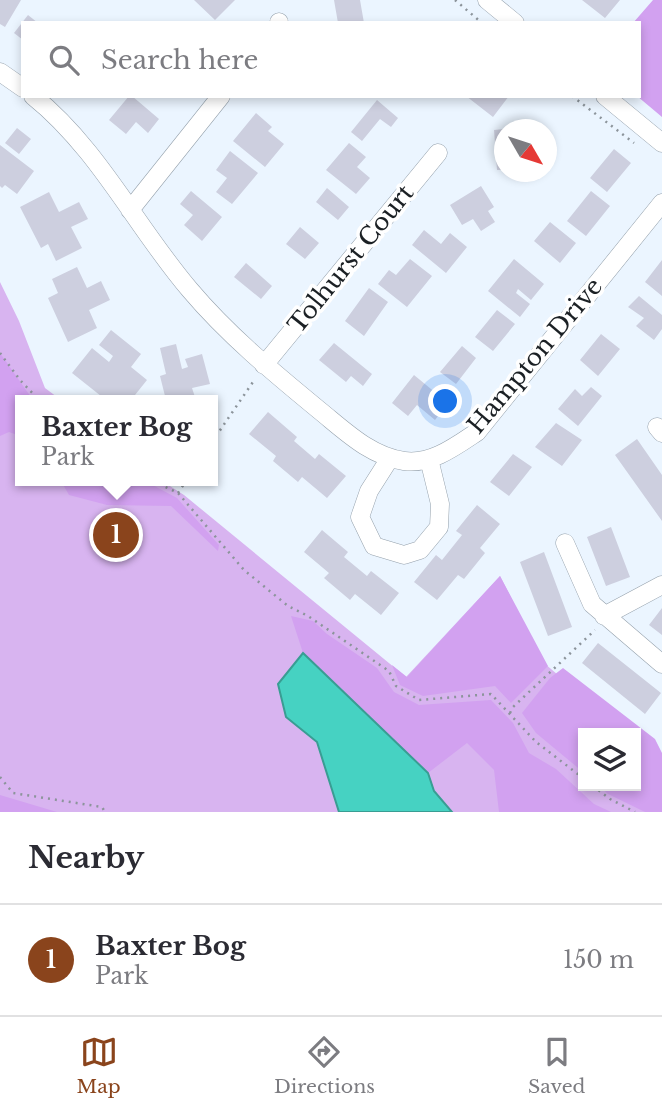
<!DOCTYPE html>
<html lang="en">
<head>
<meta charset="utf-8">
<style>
  :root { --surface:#fff; --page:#f7f7f7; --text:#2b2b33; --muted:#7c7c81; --line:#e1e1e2; --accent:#8a441c }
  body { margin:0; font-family:"Libre Baskerville",serif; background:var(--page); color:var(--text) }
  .controls { position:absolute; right:21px; bottom:21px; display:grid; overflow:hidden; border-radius:0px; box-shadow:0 4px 10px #0003 }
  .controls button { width:63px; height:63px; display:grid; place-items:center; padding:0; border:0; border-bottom:2px solid var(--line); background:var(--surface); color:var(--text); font:35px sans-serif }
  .compass { position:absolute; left:494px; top:119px; width:63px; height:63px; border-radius:50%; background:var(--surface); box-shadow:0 4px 10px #0003; rotate:129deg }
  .you { position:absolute; left:446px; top:402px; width:24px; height:24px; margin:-18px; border:5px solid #fff; border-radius:50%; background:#1a73e8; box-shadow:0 0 0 10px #1a73e833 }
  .badge { display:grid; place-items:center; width:46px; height:46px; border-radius:50%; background:var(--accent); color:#fff; font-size:23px; font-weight:700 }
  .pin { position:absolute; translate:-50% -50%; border:4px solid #fff; box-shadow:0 2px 7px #0006 }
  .popup { position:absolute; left:15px; top:395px; width:203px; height:91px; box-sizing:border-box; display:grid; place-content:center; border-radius:0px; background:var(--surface); filter:drop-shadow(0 2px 5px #0005); font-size:23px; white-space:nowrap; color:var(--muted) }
  .popup b { font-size:26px; color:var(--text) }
  .popup::after { content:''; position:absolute; left:50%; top:100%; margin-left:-14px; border:14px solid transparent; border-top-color:var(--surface) }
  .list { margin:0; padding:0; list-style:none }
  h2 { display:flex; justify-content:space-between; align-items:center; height:91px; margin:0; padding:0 28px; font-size:30px }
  h2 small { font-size:23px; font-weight:400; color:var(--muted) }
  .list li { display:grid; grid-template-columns:46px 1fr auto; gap:21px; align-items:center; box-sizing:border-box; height:112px; padding:0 28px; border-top:2px solid var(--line) }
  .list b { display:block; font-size:26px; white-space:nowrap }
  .list p { margin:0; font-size:23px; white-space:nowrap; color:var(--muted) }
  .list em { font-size:23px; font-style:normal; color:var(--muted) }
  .icon { flex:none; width:38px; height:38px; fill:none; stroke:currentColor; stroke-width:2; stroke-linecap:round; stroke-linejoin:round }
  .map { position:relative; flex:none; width:662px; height:812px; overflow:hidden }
  .search { position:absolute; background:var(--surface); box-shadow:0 4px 10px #0003; left:21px; right:21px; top:21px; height:77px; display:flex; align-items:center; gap:18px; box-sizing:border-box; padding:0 24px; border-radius:0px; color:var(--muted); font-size:26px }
  .sheet { height:203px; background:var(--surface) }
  nav { display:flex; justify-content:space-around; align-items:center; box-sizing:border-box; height:98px; border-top:2px solid var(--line); background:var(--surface); font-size:19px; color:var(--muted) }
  nav a { display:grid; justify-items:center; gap:4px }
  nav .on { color:var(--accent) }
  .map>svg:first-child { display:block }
</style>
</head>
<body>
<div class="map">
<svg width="662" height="812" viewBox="0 0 662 812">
  <rect width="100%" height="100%" fill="#ebf5ff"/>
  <path fill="#d8b4f0" d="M0 282 19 321 45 388 61 400H20V481H162L184 495 406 677 500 576 544 663 626 733H583V786H636L662 812H0Z"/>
  <path fill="#d2a1f0" d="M653 0H662V117L637 96H639V23H633Z
    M0 353 33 400H20V436L9 432 0 436Z
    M61 481H145L177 498 219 545 218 551 171 506 107 505 69 495Z
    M500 576 548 666 511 703 495 686 423 696 400 685 392 665 407 677Z
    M291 616 313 621 327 634 377 668 394 692 419 705 491 700 513 723 529 753 556 769 594 804 611 812H499L494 770 467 743 428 773 303 653Z
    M563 668 655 739 662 753V812H645L608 794 599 786H636V733H583V772L536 733 522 713 550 678Z
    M0 795 57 812H60H0Z"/>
  <path fill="#46d2c2" stroke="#399d93" stroke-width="2" d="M303 653 428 773 434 791 452 812H339L317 742 286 717 278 684Z"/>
  <path fill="#cdcfdf" d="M0 0H21L5 27 0 24Z
    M194 0H235L215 20Z
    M334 0H360L364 23H338Z
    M582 0H620L605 18Z
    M28 15 38 23H23V40L14 33Z
    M129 96H132L159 119 148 133 136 122 126 134 109 120Z
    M466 96H509L493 117Z
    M377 100 398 118 391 127 380 119 362 141 351 132Z
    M256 113 272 127 268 131 284 144 265 167 233 141Z
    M17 128 31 139 19 154 5 143Z
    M504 129V170H497L494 130Z
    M349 143 366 157 357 167 370 178 356 194 326 170Z
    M0 145 34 171 17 194 5 185 2 188 0 186Z
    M614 149 631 163 607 192 590 178Z
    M230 151 258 173 232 204 216 192 227 178 216 170Z
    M481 186 494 207 488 211 495 222 481 231 473 219 462 225 450 205Z
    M327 188 349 207 338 220 316 202Z
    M191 191 222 217 202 241 184 225 193 215 180 204Z
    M591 191 610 206 586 236 567 221Z
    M49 192 59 212 79 202 88 219 71 227 82 248 56 261 48 244 41 248 20 207Z
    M550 222 576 243 560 263 534 241Z
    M300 227 319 243 305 259 286 244Z
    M424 230 441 244 450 233 467 247 446 273 412 245Z
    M410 259 432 276 407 307 378 284 389 270 396 275Z
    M514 259 544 284 531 300 518 289 516 293 530 304 520 317 488 291Z
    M662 260V296L645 282Z
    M246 263 272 286 261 299 234 277Z
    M77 267 87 288 101 281 110 300 89 310 97 328 68 342 48 298 58 293 52 279Z
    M369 288 388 302 364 336 345 321Z
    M639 296 662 315V329L654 340 636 326 644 318 628 307Z
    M497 310 515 324 493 351 475 337Z
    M111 330 141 354 131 367 147 380 131 400H106L72 373 92 348 109 362 113 356 99 345Z
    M601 334 620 349 598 376 580 360Z
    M334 343 372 374 363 386 351 376 346 382 319 360Z
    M176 344 182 369 188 367 185 359 202 354 210 384 192 388 195 397 166 400 160 376 166 374 160 348Z
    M462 346 476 358 456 384 440 372Z
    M414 375 448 403 435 420 417 405 408 416 392 403Z
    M591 387 602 396 578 426 558 409 575 389 582 396Z
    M268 412 297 437 294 441 315 459 319 454 346 476 327 498 302 477 298 482 273 461 276 456 249 434Z
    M556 423 582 440 562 466 535 447Z
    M637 439 662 475V521L615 455Z
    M513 454 532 467 509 496 490 482Z
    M477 505 500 524 480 548 485 553 464 579 458 575 437 600 414 582 436 555 442 560 462 535 456 531Z
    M611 527 630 577 606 586 587 537Z
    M322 530 348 552 344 557 367 576 371 571 399 593 381 615 355 594 350 600 324 578 329 573 304 552Z
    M544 552 572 627 548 636 520 562Z
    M662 608V635L649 625Z
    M598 643 661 693 645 714 582 663Z"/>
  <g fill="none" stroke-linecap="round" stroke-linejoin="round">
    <defs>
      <path id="minor" d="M487 0 515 23
        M279 23V22
        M0 72 23 88
        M33 96C99 149 136 227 190 290 228 335 274 373 319 410 345 431 370 456 404 461 431 465 456 446 477 432L662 203
        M605 96 662 143
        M130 210 221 96
        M264 365 438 153
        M657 427 662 433
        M390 458 369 491 360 517 374 546 404 555 420 550 439 527 440 504 429 459
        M565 543 592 604 662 664
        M604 616 662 585"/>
    </defs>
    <use href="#minor" stroke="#94a0ab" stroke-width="19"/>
    <path stroke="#8c949b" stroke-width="2.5" stroke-dasharray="2 5" stroke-linecap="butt" d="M455 0 482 23
      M572 96 634 143
      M0 353 20 380 39 400
      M212 442 255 379
      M153 481 178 493 244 570 288 606 308 616 389 671 396 686 419 700 491 694 536 742 583 778
      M178 493 186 481
      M510 713 513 707 595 630
      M0 777 13 793 102 807 105 812
      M593 786 610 799 635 812"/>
    <use href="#minor" stroke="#fff" stroke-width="18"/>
  </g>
  <g text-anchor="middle" stroke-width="7" stroke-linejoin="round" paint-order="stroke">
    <g font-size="24" fill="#1b2024" stroke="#fff">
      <text transform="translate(351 259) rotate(-51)" y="8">Tolhurst Court</text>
      <text transform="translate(535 356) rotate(-50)" y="8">Hampton Drive</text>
    </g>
  </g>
</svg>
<div class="controls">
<button><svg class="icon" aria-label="layers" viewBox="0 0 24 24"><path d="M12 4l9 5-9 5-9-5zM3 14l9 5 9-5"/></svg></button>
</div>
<svg class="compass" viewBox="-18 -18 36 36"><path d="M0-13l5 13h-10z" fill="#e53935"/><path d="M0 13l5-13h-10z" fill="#7c7c81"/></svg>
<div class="you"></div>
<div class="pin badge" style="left:116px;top:535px">1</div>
<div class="popup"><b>Baxter Bog</b>Park</div>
<div class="search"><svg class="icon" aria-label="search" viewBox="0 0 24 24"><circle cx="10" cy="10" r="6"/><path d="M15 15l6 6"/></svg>Search here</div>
</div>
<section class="sheet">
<h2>Nearby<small></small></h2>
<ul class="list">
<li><span class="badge">1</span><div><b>Baxter Bog</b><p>Park</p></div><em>150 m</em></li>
</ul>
</section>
<nav>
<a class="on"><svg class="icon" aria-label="map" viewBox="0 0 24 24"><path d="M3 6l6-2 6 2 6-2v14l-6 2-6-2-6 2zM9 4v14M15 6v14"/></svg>Map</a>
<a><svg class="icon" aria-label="directions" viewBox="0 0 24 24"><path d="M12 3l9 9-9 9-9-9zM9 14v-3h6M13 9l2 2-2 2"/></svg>Directions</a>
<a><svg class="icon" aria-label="saved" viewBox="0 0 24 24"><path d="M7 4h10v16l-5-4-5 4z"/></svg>Saved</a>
</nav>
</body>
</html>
